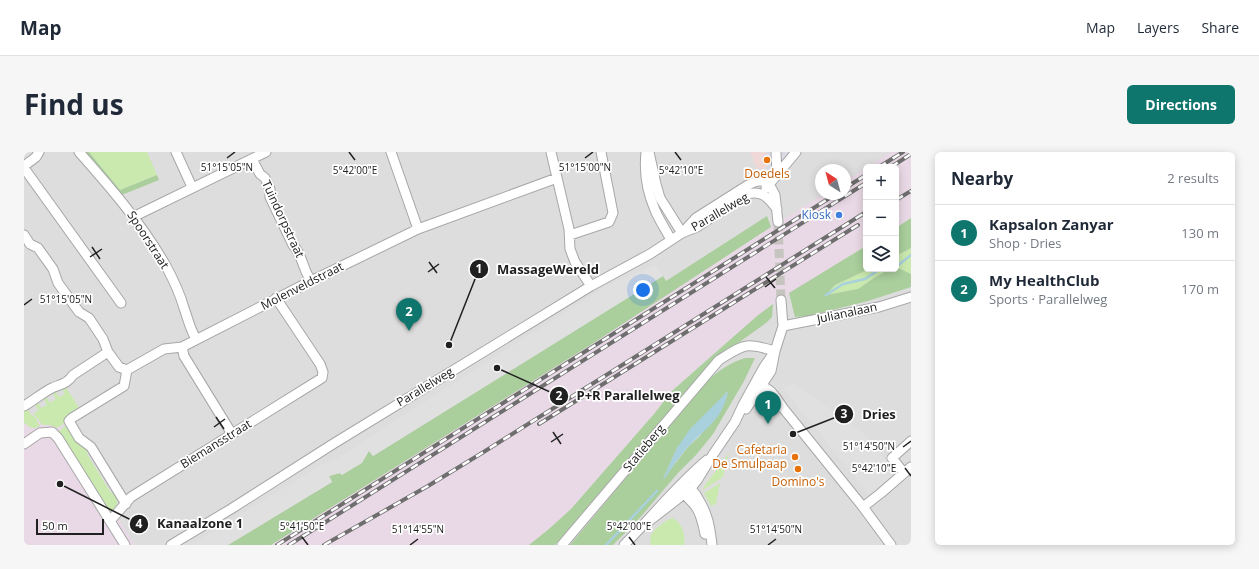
<!DOCTYPE html>
<html lang="en">
<head>
<meta charset="utf-8">
<style>
  :root { --surface:#fff; --page:#f6f6f7; --text:#1f2937; --muted:#747a83; --line:#e0e1e3; --accent:#0f766e }
  body { margin:0; font-family:"Open Sans",sans-serif; background:var(--page); color:var(--text) }
  .controls { position:absolute; right:12px; top:12px; display:grid; overflow:hidden; border-radius:6px; box-shadow:0 2px 10px #0003 }
  .controls button { width:36px; height:36px; display:grid; place-items:center; padding:0; border:0; border-bottom:1px solid var(--line); background:var(--surface); color:var(--text); font:20px sans-serif }
  .compass { position:absolute; left:791px; top:12px; width:36px; height:36px; border-radius:50%; background:var(--surface); box-shadow:0 2px 10px #0003; rotate:324deg }
  .scale { position:absolute; left:12px; bottom:10px; width:68px; box-sizing:border-box; padding-left:4px; border:2px solid #202020; border-top:0; font-size:11px; line-height:14px; white-space:nowrap; color:#202020; -webkit-text-stroke:3px #fff; paint-order:stroke }
  .you { position:absolute; left:619px; top:138px; width:14px; height:14px; margin:-10px; border:3px solid #fff; border-radius:50%; background:#1a73e8; box-shadow:0 0 0 6px #1a73e833 }
  .badge { display:grid; place-items:center; width:26px; height:26px; border-radius:50%; background:var(--accent); color:#fff; font-size:13px; font-weight:700 }
  .pin { position:absolute; translate:-50% -33px; filter:drop-shadow(0 1px 2px #0008) }
  .pin::after { content:''; position:absolute; top:21px; width:14px; height:12px; background:inherit; clip-path:polygon(0 0,100% 0,50% 100%) }
  .list { margin:0; padding:0; list-style:none }
  h2 { display:flex; justify-content:space-between; align-items:center; height:52px; margin:0; padding:0 16px; font-size:17px }
  h2 small { font-size:13px; font-weight:400; color:var(--muted) }
  .list li { display:grid; grid-template-columns:26px 1fr auto; gap:12px; align-items:center; box-sizing:border-box; height:56px; padding:0 16px; border-top:1px solid var(--line) }
  .list b { display:block; font-size:15px; white-space:nowrap }
  .list p { margin:0; font-size:13px; white-space:nowrap; color:var(--muted) }
  .list em { font-size:13px; font-style:normal; color:var(--muted) }
  .icon { flex:none; width:22px; height:22px; fill:none; stroke:currentColor; stroke-width:2; stroke-linecap:round; stroke-linejoin:round }
  .map { position:relative; flex:none; width:887px; height:393px; overflow:hidden; border-radius:6px }
  header { display:flex; align-items:center; gap:24px; box-sizing:border-box; height:56px; padding:0 20px; background:var(--surface); border-bottom:1px solid var(--line) }
  header strong { font-size:19px }
  nav { display:flex; gap:22px; margin-inline-start:auto; font-size:14px }
  .intro { display:flex; align-items:center; justify-content:space-between; box-sizing:border-box; height:96px; padding:0 24px }
  h1 { margin:0; font-size:28px }
  .button { padding:10px 18px; border-radius:6px; background:var(--accent); color:#fff; font-size:14px; font-weight:700 }
  main { display:flex; gap:24px; padding:0 24px }
  aside { flex:1; background:var(--surface); border-radius:6px; box-shadow:0 2px 10px #0003 }
  .map>svg:first-child { display:block }
</style>
</head>
<body>
<header>
<strong>Map</strong>
<nav><a>Map</a><a>Layers</a><a>Share</a></nav>
</header>
<div class="intro"><h1>Find us</h1><a class="button">Directions</a></div>
<main>
<div class="map">
<svg width="887" height="393" viewBox="0 0 887 393">
  <rect width="100%" height="100%" fill="#f0ede7"/>
  <path fill="#dedddd" fill-rule="evenodd" d="M0 0H887V393H0ZM842 15H872V117H842ZM797 18H821V42H797Z"/>
  <path fill="#f0d8d6" d="M726 0H743L742 3 743 14 737 18 736 16 734 17 729 9 730 8Z"/>
  <path fill="#e9d9e6" d="M867 0H887V66L872 76V15H843Z
    M842 16V94L749 152 733 164 674 215 648 239 630 262 547 357 509 390 505 393H247L568 192 747 75 800 42H821V29Z
    M0 266 33 270 111 393H0Z"/>
  <path fill="#cae9ae" d="M65 0H123L133 23 96 38Z
    M887 96V122L874 116 872 117V104Z
    M845 117H871L862 119 850 126 834 137 802 143 811 133Z
    M41 234 56 257 40 267 42 270 33 276 26 273H18L10 261 15 258 11 253 14 251 17 256 23 253 20 247 23 246 26 251 32 247 29 242 32 240 35 245 41 242 37 236Z
    M3 257 8 264 10 263 16 274C10 277 6 277 1 271L0 272V259Z
    M43 273 56 294 64 298 63 302 87 341H91L94 346 92 356 87 361 38 284 34 280Z
    M705 301 699 325 679 338V336Z
    M696 331 692 352 687 354 680 341Z
    M648 366C658 370 662 383 660 393H627C626 390 626 386 627 383 629 378 642 368 648 366Z"/>
  <path fill="#aace9c" fill-rule="evenodd" d="M58 0H65L96 38 133 23 135 28 95 44Z
    M743 64 747 75 568 192 247 393H204L308 330 305 324 316 321 318 323 345 298 349 304 639 124 642 129Z
    M887 66V96L872 104V76Z
    M842 94V117H845L811 133 802 143 834 137 850 126 862 119 874 116 887 122V135L844 149 784 164 771 165 765 141Z
    M749 152 748 165 742 171 707 196 669 231 531 393H505L525 377 547 357 630 262 648 239 733 164Z
    M721 206H731L720 229 689 282 672 303 654 321 614 368 589 393H546L681 231C693 220 705 211 721 206ZM703 240V245L676 284 664 295 639 327 653 296Z"/>
  <path fill="#e0e0e0" d="M632 113 639 124 349 304 345 299 338 311 318 323 316 321 305 324 308 330 204 393H166L299 312 310 308 584 133Z
    M768 231 836 278 872 320 845 342 760 237Z"/>
  <path fill="#dbdbe6" d="M743 0H766L755 13 753 19H744L742 12 743 11 739 4 741 3V1Z"/>
  <path fill="#a8d0dd" d="M704 239C699 268 681 276 663 296 655 305 648 315 641 326L639 327 653 296 666 277Z"/>
  <g fill="none" stroke-linecap="round" stroke-linejoin="round">
    <path stroke="#a8d0dd" stroke-width="2.5" d="M872 115 887 103
      M802 143 819 132 841 127 856 117
      M582 393 633 339"/>
    <path stroke="#c6c4bf" stroke-width="9" stroke-dasharray="9 4.5" stroke-linecap="butt" d="M754 70 757 148"/>
    <defs>
      <path id="minor" d="M55 0C87 36 118 72 142 114 149 127 156 142 160 156 164 167 166 177 172 187
        M152 0 168 35
        M367 0 394 77
        M527 0 545 77 546 97 551 110 567 134
        M622 0C620 19 623 40 631 58 635 68 642 78 647 88
        M625 0 632 32 636 46 658 81
        M752 0 753 23
        M228 7 236 22 241 26 246 37V45L269 93C276 100 277 108 281 117 282 121 285 125 287 129
        M0 14 12 5 15 0
        M0 16 97 151
        M745 32 751 43 754 70
        M742 36 772 0
        M109 65 242 0
        M659 80 672 66 724 33C732 29 738 27 745 32
        M0 83 6 92 14 96 29 117 34 131 55 160 65 166 79 187 84 200 95 215 103 218
        M546 83 585 70 589 61 577 0
        M759 174 855 155 887 145
        M158 195 160 204 208 282
        M730 234C746 233 750 243 759 256L839 355 867 393
        M731 236C737 245 748 250 757 255
        M0 254C9 249 18 241 28 236 37 232 43 232 49 223L84 200
        M722 257 747 219 751 199 759 174 757 148
        M0 292 16 281 28 280 34 286 101 393
        M880 321 868 306 887 289
        M663 335C669 337 672 342 675 348 684 363 686 375 688 393
        M659 338C661 345 668 349 672 355 678 364 679 373 681 382
        M102 352 67 295 55 286 45 269 48 266 100 234 103 218 140 197 158 195 287 129 394 77 533 26
        M839 355 857 341 887 315
        M86 369 107 345 298 226 299 220 296 212 252 146
        M620 373 651 349 667 336 674 327 688 304 711 270 719 253 740 215 751 199
        M147 393 207 357 309 292 567 134 626 102 658 81 673 75 723 42C739 38 744 46 753 57
        M538 393 695 208C721 192 721 190 751 199
        M600 393C628 365 652 334 683 308"/>
    </defs>
    <use href="#minor" stroke="#a7a7a7" stroke-width="11"/>
    <use href="#minor" stroke="#fff" stroke-width="9"/>
    <defs>
      <path id="rail" d="M855 15 879 0
        M867 15 887 2
        M821 36 842 23
        M872 48 887 39
        M515 272 834 73
        M253 393 812 42
        M265 393 842 31
        M300 393 404 334 458 301 842 60"/>
    </defs>
    <use href="#rail" stroke="#6e6e6e" stroke-width="4"/>
    <use href="#rail" stroke="#fff" stroke-width="2.5" stroke-dasharray="8" stroke-linecap="butt"/>
  </g>
  <path fill="none" stroke="#202020" stroke-width="1.5" d="M325 0 331 8M651 0 657 8M203 6 211 0M561 6 569 0M68 95 76 107M66 105 78 97M405 110 413 121M404 120 415 112M742 125 751 136M741 135 752 127M0 153 8 147M192 265 200 277M190 275 201 267M529 280 537 292M527 290 539 282M879 295 887 289M881 316 887 324M278 385 284 393M605 385 611 393M386 393 394 387M744 393 752 387"/>
  <g fill="#e8710a" stroke="#fff" stroke-width="1.5">
    <circle cx="743" cy="8" r="4"/>
    <circle cx="771" cy="305" r="4"/>
    <circle cx="774" cy="317" r="4"/>
  </g>
  <circle fill="#3f7fe0" stroke="#fff" stroke-width="1.5" cx="815" cy="63" r="4"/>
  <g text-anchor="middle" stroke-width="3.5" stroke-linejoin="round" paint-order="stroke">
    <g font-size="12" fill="#c56008" stroke="#fff">
      <text x="743" y="26">Doedels</text>
      <text x="763" y="302" text-anchor="end">Cafetaria<tspan x="763" dy="14">De Smulpaap</tspan></text>
      <text x="774" y="334">Domino's</text>
    </g>
    <g font-size="12" fill="#202020" stroke="#fff">
      <text transform="translate(696 60) rotate(-30)" y="4">Parallelweg</text>
      <text transform="translate(259 67) rotate(65)" y="4">Tuindorpstraat</text>
      <text transform="translate(124 88) rotate(57)" y="4">Spoorstraat</text>
      <text transform="translate(278 134) rotate(-27)" y="4">Molenveldstraat</text>
      <text transform="translate(823 161) rotate(-12)" y="4">Julianalaan</text>
      <text transform="translate(401 235) rotate(-31)" y="4">Parallelweg</text>
      <text transform="translate(192 292) rotate(-32)" y="4">Biemansstraat</text>
      <text transform="translate(620 296) rotate(-50)" y="4">Statieberg</text>
    </g>
    <g font-size="12" fill="#366cbe" stroke="#fff" text-anchor="end">
      <text x="807" y="67">Kiosk</text>
    </g>
  </g>
  <g font-size="10" text-anchor="middle" fill="#202020" stroke="#fff" stroke-width="3.5" stroke-linejoin="round" paint-order="stroke">
    <text x="203" y="19">51°15'05"N</text>
    <text x="561" y="19">51°15'00"N</text>
    <text x="331" y="22">5°42'00"E</text>
    <text x="657" y="22">5°42'10"E</text>
    <text x="42" y="151">51°15'05"N</text>
    <text x="845" y="298">51°14'50"N</text>
    <text x="850" y="320">5°42'10"E</text>
    <text x="278" y="378">5°41'50"E</text>
    <text x="605" y="378">5°42'00"E</text>
    <text x="394" y="381">51°14'55"N</text>
    <text x="752" y="381">51°14'50"N</text>
  </g>
  <path fill="none" stroke="#202020" stroke-width="1.5" d="M425 193L455 117M473 216L535 244M769 282L820 262M36 332L115 372"/>
  <g fill="#202020" stroke="#fff" stroke-width="1.5">
    <circle cx="425" cy="193" r="4"/>
    <circle cx="473" cy="216" r="4"/>
    <circle cx="769" cy="282" r="4"/>
    <circle cx="36" cy="332" r="4"/>
    <circle cx="455" cy="117" r="10"/>
    <circle cx="535" cy="244" r="10"/>
    <circle cx="820" cy="262" r="10"/>
    <circle cx="115" cy="372" r="10"/>
  </g>
  <g font-size="12" text-anchor="middle" font-weight="bold" fill="#fff">
    <text x="455" y="121">1</text>
    <text x="535" y="248">2</text>
    <text x="820" y="266">3</text>
    <text x="115" y="376">4</text>
  </g>
  <g font-size="13" text-anchor="middle" font-weight="bold" fill="#202020" stroke="#fff" stroke-width="3.5" stroke-linejoin="round" paint-order="stroke">
    <text x="524" y="122">MassageWereld</text>
    <text x="604" y="248">P+R Parallelweg</text>
    <text x="855" y="267">Dries</text>
    <text x="176" y="376">Kanaalzone 1</text>
  </g>
</svg>
<div class="controls">
<button>+</button>
<button>−</button>
<button><svg class="icon" aria-label="layers" viewBox="0 0 24 24"><path d="M12 4l9 5-9 5-9-5zM3 14l9 5 9-5"/></svg></button>
</div>
<svg class="compass" viewBox="-18 -18 36 36"><path d="M0-13l5 13h-10z" fill="#e53935"/><path d="M0 13l5-13h-10z" fill="#747a83"/></svg>
<div class="scale">50 m</div>
<div class="you"></div>
<div class="pin badge" style="left:744px;top:272px">1</div>
<div class="pin badge" style="left:385px;top:179px">2</div>
</div>
<aside>
<h2>Nearby<small>2 results</small></h2>
<ul class="list">
<li><span class="badge">1</span><div><b>Kapsalon Zanyar</b><p>Shop · Dries</p></div><em>130 m</em></li>
<li><span class="badge">2</span><div><b>My HealthClub</b><p>Sports · Parallelweg</p></div><em>170 m</em></li>
</ul>
</aside>
</main>
</body>
</html>
